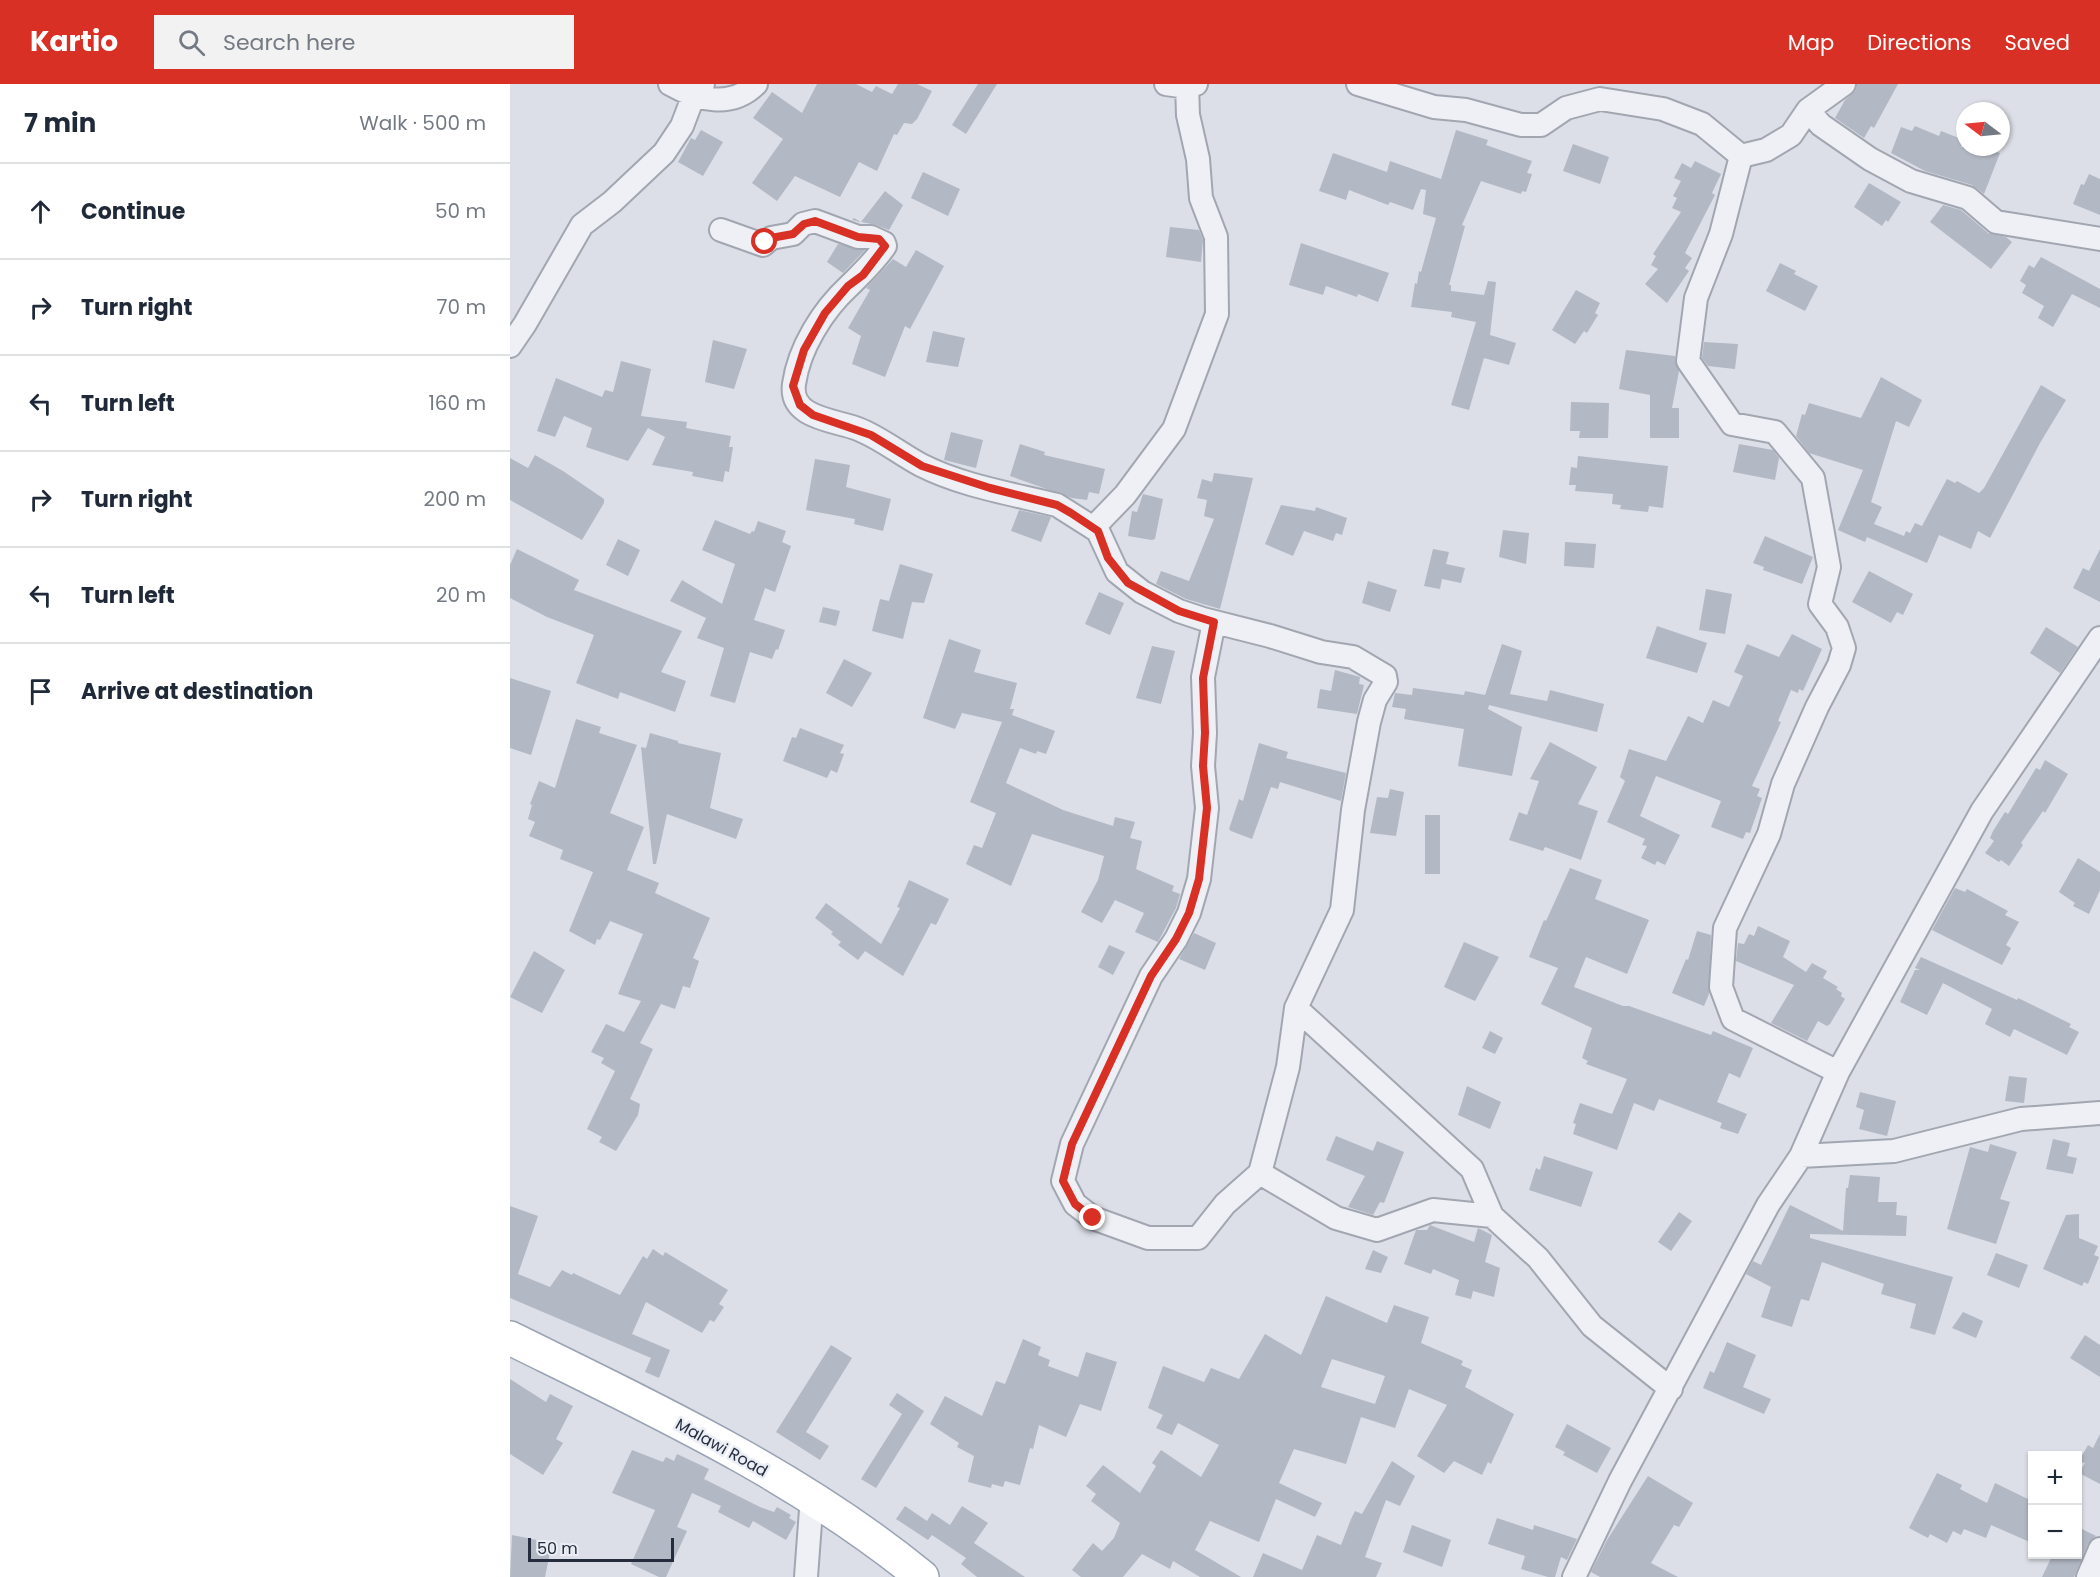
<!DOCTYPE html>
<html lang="en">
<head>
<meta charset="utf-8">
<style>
  :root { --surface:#fff; --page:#f2f2f3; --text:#1f2937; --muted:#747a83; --line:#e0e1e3; --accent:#d93025 }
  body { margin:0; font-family:Poppins,sans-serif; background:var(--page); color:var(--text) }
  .controls { position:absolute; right:18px; bottom:18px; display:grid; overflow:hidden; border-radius:0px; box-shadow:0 2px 4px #0004 }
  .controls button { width:54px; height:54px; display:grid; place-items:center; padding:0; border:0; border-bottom:2px solid var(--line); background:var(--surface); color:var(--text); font:30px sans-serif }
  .compass { position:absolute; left:1446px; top:18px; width:54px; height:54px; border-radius:50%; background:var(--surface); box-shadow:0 2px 4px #0004; rotate:286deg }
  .scale { position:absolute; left:18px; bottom:15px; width:146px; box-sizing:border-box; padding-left:6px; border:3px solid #252c3e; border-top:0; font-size:16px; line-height:21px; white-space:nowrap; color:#252c3e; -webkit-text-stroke:4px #ebeef5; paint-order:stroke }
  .stop { position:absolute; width:18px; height:18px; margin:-14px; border:4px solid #d93025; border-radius:50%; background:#fff }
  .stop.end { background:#d93025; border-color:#fff; box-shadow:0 2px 6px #0008 }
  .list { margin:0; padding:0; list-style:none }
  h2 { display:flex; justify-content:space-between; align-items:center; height:78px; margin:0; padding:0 24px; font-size:26px }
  h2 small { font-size:20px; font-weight:400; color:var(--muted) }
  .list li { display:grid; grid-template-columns:39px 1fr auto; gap:18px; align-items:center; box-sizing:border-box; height:96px; padding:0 24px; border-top:2px solid var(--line) }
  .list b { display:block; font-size:22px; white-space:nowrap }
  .list em { font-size:20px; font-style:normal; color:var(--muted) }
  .icon { flex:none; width:33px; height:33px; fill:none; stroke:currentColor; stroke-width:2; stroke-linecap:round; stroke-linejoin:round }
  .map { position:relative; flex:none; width:1590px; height:1493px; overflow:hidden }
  header { display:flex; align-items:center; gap:36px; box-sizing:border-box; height:84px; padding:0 30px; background:var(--accent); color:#fff }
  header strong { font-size:28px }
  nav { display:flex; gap:33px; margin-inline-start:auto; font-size:21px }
  .search { width:420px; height:54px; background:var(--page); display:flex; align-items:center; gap:15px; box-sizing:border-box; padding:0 21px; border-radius:0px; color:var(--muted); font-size:22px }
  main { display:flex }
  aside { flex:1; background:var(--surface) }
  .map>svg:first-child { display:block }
</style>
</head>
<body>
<header>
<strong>Kartio</strong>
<div class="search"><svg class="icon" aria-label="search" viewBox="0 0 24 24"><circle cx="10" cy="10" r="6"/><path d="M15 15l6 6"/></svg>Search here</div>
<nav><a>Map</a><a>Directions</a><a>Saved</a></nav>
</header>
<main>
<aside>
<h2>7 min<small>Walk · 500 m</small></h2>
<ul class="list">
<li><svg class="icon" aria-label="ahead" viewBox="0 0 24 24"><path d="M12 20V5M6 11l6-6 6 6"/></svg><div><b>Continue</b></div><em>50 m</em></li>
<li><svg class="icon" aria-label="right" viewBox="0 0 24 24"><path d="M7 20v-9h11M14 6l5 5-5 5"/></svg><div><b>Turn right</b></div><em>70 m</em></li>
<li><svg class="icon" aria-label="left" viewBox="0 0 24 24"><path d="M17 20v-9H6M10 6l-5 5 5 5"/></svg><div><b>Turn left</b></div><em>160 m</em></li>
<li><svg class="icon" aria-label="right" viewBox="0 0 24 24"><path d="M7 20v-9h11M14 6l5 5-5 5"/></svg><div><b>Turn right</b></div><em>200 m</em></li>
<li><svg class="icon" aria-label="left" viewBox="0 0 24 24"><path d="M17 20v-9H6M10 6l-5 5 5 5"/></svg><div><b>Turn left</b></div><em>20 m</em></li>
<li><svg class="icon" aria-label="arrive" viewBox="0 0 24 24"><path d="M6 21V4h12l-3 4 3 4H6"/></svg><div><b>Arrive at destination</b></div></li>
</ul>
</aside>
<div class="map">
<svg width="1590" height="1493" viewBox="0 0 1590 1493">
  <rect width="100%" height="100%" fill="#dcdfe7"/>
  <path fill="#b2b8c4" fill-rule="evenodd" d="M307 0H346L362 8 366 2 382 10 388 0H407L422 7 407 35 402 40 394 39 387 51 384 50 367 87 349 78 330 113 285 92 267 117 242 99 273 55 243 34 262 8 292 29Z
    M468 0H487L456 50 442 41Z
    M1347 0H1388L1364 44 1361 42 1354 54 1325 34 1335 16 1346 6Z
    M1405 42 1429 52 1431 47 1454 56 1451 63H1473L1490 69 1474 110 1462 101 1415 87 1381 69 1391 43 1402 47Z
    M191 46 213 58 193 92 168 78 181 54 185 56Z
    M946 46 978 56 976 61 1022 77 1017 89 1022 90 1016 108 1012 107 1011 110 971 97 952 141 955 142 939 201H941V207L974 211 978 197 986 198 980 251 1006 259 999 281 974 274 959 326 941 321 966 238 941 233 942 228 901 223 905 199 907 200 909 187 911 188 926 134 913 130 916 106 911 105 903 126 880 118 878 121 839 106 836 116 809 107 823 69 877 88 880 77 931 95Z
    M1063 60 1099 73 1090 100 1053 87Z
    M1185 77 1211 90 1202 109 1205 111 1175 169 1182 174 1175 184 1179 187 1157 219 1135 200 1148 185 1141 181 1146 172 1143 170 1171 128 1162 124 1167 114 1163 112 1171 97 1164 94 1172 79 1181 84Z
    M413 88 450 105 438 132 401 114Z
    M1579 90 1590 95V131L1563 120 1571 100 1574 101Z
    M1359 99 1391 118 1378 138 1376 136 1372 142 1344 123Z
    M375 107 393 121 379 146 366 141 342 136 344 134 351 138Z
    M1433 121 1451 126 1478 149 1496 153 1502 158 1481 185 1420 138Z
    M660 143 689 146 693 156 691 178 656 173Z
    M791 159 879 189 868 218 848 210 847 213 816 202 813 211 779 201Z
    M328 160 355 166 333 189 317 178Z
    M406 166 434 182 400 245 395 242 375 293 342 280 351 252 338 244 360 206 356 204 383 175 396 183Z
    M1531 173 1590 205V224L1562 210 1543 243 1528 234 1534 222 1512 209 1516 201 1510 197 1519 181 1524 184Z
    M1270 179 1286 187 1284 190 1308 202 1295 227 1256 207Z
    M1066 206 1090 219 1085 229 1088 231 1077 249 1074 247 1065 260 1042 246Z
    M423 247 455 254 448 283 416 278Z
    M203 256 237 265 224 305 195 298Z
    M1194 258 1228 260 1225 285 1198 282 1192 274Z
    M1116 266 1165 272 1169 287 1162 324H1169V354H1140V311L1109 305Z
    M111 277 141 285 131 332 177 338 176 344 221 352 219 363H223L219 388 215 387 213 398 182 392 183 388 142 381 155 353 138 344 118 377 76 363 82 344 54 332 45 353 27 347 46 294 92 313 95 306 103 308Z
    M1371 293 1412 316 1399 343 1386 337 1362 415 1361 418 1372 423 1364 440 1394 452 1396 447 1400 449 1405 439 1412 442 1437 395 1445 399 1447 397 1469 409 1474 404 1531 301 1556 316 1530 359 1480 454 1468 447 1461 465 1429 451 1417 479 1357 453 1355 458 1328 446 1353 386 1299 369 1286 352 1292 330 1295 331 1299 319 1351 334Z
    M1061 318 1099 319 1098 354H1069L1070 347H1060Z
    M441 348 473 356 466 384 434 376Z
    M510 360 535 368 534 371 595 385 589 410 579 408 577 416 562 414 500 392Z
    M1229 360 1263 366 1269 374 1265 396 1223 388Z
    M25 371 53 387 94 415V419L72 456 0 416V374L18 384Z
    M1068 372 1158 382 1153 424 1139 422 1138 428 1110 425 1111 421 1102 420 1103 410 1065 407 1066 401H1059L1061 383 1067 384Z
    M305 375 340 381 336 403 381 415 373 447 344 440 345 435 296 426Z
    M704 389 743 394 710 525 676 515 646 500 651 487 679 497 704 435 694 432 697 416 687 414 692 395 702 398Z
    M633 410 653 415 645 455 642 456 618 452 622 427 627 428Z
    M771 421 805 427 806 423 837 434 832 451 826 449 823 457 794 447 783 472 755 460Z
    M509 426 541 433 531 458 501 447Z
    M205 436 240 450 242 447 244 448 248 437 276 447 272 458 281 462 265 508 255 504 244 536 275 546 268 566 266 565 262 575 240 568 225 619 200 612 214 564 187 554 196 534 160 517 172 496 212 520 225 480 192 466Z
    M993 446 1019 449 1016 480 989 473Z
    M1255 452 1303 473 1292 500 1253 486 1254 483 1243 479Z
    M108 455 130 466 118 492 96 481Z
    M1055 458 1086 460 1084 484 1054 482Z
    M7 465 69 496 64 506 172 547 151 588 176 597 165 628 110 608 108 615 66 599 84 551 37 533 0 514V481Z
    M923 465 939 468 936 480 955 484 951 499 932 495 930 505 914 502Z
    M1590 465V518L1563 504 1573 484 1579 487Z
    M390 480 423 490 414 519 402 518 393 555 362 547 370 515 379 517Z
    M1359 487 1403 510 1393 531 1387 528 1381 539 1342 518Z
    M858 497 887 506 880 528 852 519Z
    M1196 505 1222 510 1215 550 1189 546Z
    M589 508 614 519 600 551 575 540Z
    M313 523 330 527 326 542 309 538Z
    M1147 542 1197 559 1187 589 1136 574Z
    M1536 543 1568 563 1550 589 1520 569Z
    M1282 550 1312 565 1293 607 1289 605 1288 609 1281 606 1268 637 1271 638 1242 702 1250 705 1247 712 1252 714 1240 749 1236 748 1233 755 1201 743 1211 717 1146 692 1130 732 1170 751 1155 781 1147 777 1145 781 1131 774 1137 762 1132 761 1135 755 1097 738 1115 697 1110 693 1119 665 1156 677 1178 632 1193 639 1203 616 1219 623 1233 592 1224 588 1237 560 1269 573Z
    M439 555 471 566 464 588 507 599 500 625H504L502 631 545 647 536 670 527 667 526 670 510 664 496 699 553 726 603 742 605 733 625 738 620 754 632 757 626 785 664 802 662 807 670 810 666 824 648 858 625 848 634 829 605 816 592 839 571 828 588 796 594 772 522 750 501 802 456 780 464 761 472 764 486 729 460 718 492 638 452 629 445 645 413 634Z
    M992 560 1012 567 1000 610 1037 617 1040 606 1094 620 1087 648 979 621 978 625 1012 643 1002 692 948 682 954 645 894 635 896 625 882 623 885 609 902 611 903 604 954 611 955 607 975 611Z
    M642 562 665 567 651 620 626 614Z
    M334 575 362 589 342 623 316 609Z
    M825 586 850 593 849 600 854 601 847 630 807 624 810 605 821 607Z
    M0 594 41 607 21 671 0 664Z
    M66 635 91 643 89 649 127 661 100 729 134 743 117 786 149 799 145 809 200 834 183 874 189 877 180 904 173 902 165 925 151 920 130 959 143 965 120 1015 130 1020 128 1031 106 1067 89 1058 92 1053 77 1045 105 987 91 979 94 974 81 968 96 940 114 948 131 917 108 910 133 850 100 837 90 856 87 855 85 861 59 847 83 788 50 775 53 766 19 752 25 738 18 735 22 721 20 720 29 697 45 704Z
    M290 644 334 661 330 669 334 670 327 689 321 686 317 694 273 677 282 653 286 654Z
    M140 649 168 657V659L211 669 200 724 233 735 226 755 157 730 146 780H143L131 663 136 664Z
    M1040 658 1087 683 1068 720 1088 727 1071 776 1035 763 1033 767 999 756 1009 728 1017 731 1029 697 1020 695Z
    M749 659 778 668 776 674 836 689 831 717 770 698 768 705 761 703 742 755 721 747 719 745 729 715 733 717Z
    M1535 676 1558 690 1535 729 1533 727 1511 759 1513 761 1499 782 1491 776 1489 778 1475 769 1484 757 1480 754 1483 747 1495 728 1498 730 1526 684 1530 686Z
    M880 705 894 708 886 752 860 749 867 713 878 714Z
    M915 731H930V790H915Z
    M1568 774 1590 788V806L1579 830 1563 822 1565 819 1549 808Z
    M1060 784 1092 796 1085 815 1139 836 1117 890 1076 873 1064 903 1113 922H1119L1201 951 1203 947 1243 964 1230 994 1219 989 1207 1018 1237 1030 1228 1050 1210 1044 1212 1039 1149 1015 1144 1027 1124 1019 1107 1066 1063 1050 1066 1040 1063 1039 1070 1019 1102 1030 1117 995 1076 980 1078 977 1072 974 1082 944 1031 920 1048 884 1019 873 1034 836 1036 837Z
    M399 796 439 815 426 841 421 839 393 892 355 867 348 876 328 861 331 858 321 850 323 848 305 834 316 819 371 860 390 824 387 823Z
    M1445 804 1455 808 1457 805 1498 827 1495 831 1509 838 1496 861 1501 864 1492 881 1422 846Z
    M1248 842 1280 857 1273 873 1296 888 1302 879 1317 887 1313 894 1328 903 1326 905 1332 909 1331 912 1335 915 1320 940 1317 942 1308 937 1297 957 1261 939 1284 901 1226 877 1228 859 1234 860 1239 850 1244 852Z
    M1187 847 1201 851 1199 910 1194 922 1162 909 1176 875 1178 876Z
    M684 849 706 859 695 886 669 875Z
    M954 858 989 873 965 917 934 903Z
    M599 861 615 868 603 891 588 883Z
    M24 867 55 886 32 929 0 913Z
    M1411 873 1507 916 1508 914 1561 940 1559 943 1569 948 1557 971 1504 945 1500 953 1475 940 1482 925 1433 899 1417 931 1390 918 1405 886H1410L1405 884Z
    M980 947 993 954 985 970 972 964Z
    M1499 992 1517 994 1514 1019 1495 1017Z
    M957 1002 991 1018 980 1045 948 1031Z
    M1350 1008 1386 1017 1377 1052 1349 1045 1354 1026 1346 1023Z
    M826 1052 863 1067 867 1057 894 1068 874 1119 870 1118 863 1131 838 1123 855 1092 816 1076Z
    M1543 1055 1560 1059 1557 1072 1567 1074 1563 1090 1536 1085Z
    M1480 1060 1507 1068 1490 1115 1500 1118 1486 1160 1437 1145 1460 1063 1478 1068Z
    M1034 1072 1083 1088 1071 1123 1019 1106 1026 1084 1030 1086Z
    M1340 1091 1370 1093 1368 1118H1387L1386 1131 1397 1132 1396 1152 1300 1150V1154L1443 1193 1425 1251 1400 1244 1406 1220 1371 1210 1374 1200 1312 1178 1299 1217 1291 1215 1282 1243 1251 1233 1261 1203 1236 1190 1243 1177 1251 1181 1280 1121 1333 1147 1336 1104H1338Z
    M0 1122 28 1132 8 1190 40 1203 52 1186 62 1191 63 1189 110 1211 133 1172 137 1175 143 1165 153 1172 155 1168 218 1206 209 1220 214 1223 204 1238 200 1236 192 1249 136 1218 122 1250 160 1266 149 1294 135 1288 141 1274 0 1214Z
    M1169 1128 1182 1137 1161 1167 1148 1158Z
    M1569 1130V1154L1588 1162 1584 1171 1589 1173 1578 1200 1574 1198 1572 1202 1533 1185 1556 1131Z
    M920 1141 964 1158 968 1144 982 1151 975 1178 990 1184 984 1213 963 1207 961 1215 945 1211 949 1196 923 1185 921 1190 894 1180 906 1146H917Z
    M863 1166 878 1173 871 1189 855 1185Z
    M1486 1169 1518 1181 1509 1204 1477 1191Z
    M816 1212 877 1239 884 1221 919 1233 911 1259 953 1277 951 1281 962 1286 955 1303 1004 1330 981 1380 978 1378 972 1391 944 1377 934 1389 907 1372 937 1321 899 1305 885 1344 851 1333 836 1380 784 1365 769 1399 812 1419 805 1433 766 1415 749 1458 700 1437 685 1466 731 1493H690L663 1477 660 1485 632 1470 613 1493H571L562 1486 583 1459 592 1467 604 1454 610 1439 581 1417 586 1410 576 1402 593 1381 630 1409 646 1382 642 1379 651 1366 691 1393 709 1361 668 1339 662 1351 646 1344 653 1331 638 1324 653 1282 694 1298 701 1284 729 1295 755 1250 791 1271ZM822 1275 875 1292 865 1320 811 1303Z
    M1453 1228 1473 1237 1466 1254 1442 1244Z
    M1575 1251 1590 1261V1293L1560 1274Z
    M513 1255 531 1263 528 1271 540 1276 538 1282 568 1293 576 1268 607 1278 591 1327 570 1320 556 1353 529 1341 523 1365 520 1364 510 1401 495 1397 493 1403 482 1400 481 1404 458 1398 464 1372 447 1363 449 1359 420 1340 435 1312 472 1332 486 1297 495 1300Z
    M1217 1258 1246 1271 1233 1303 1261 1315 1254 1330 1193 1304 1200 1287 1204 1289Z
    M321 1261 342 1274 296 1348 319 1362 310 1376 266 1348Z
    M0 1295 36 1318 40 1310 63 1322 46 1355 53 1359 33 1391 0 1370Z
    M387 1309 414 1327 366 1404 351 1395 392 1330 379 1321Z
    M1057 1340 1101 1364 1087 1389 1053 1371 1055 1368 1045 1363Z
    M1590 1350V1400L1569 1389 1575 1379 1569 1377 1578 1361 1583 1364Z
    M122 1366 153 1378 156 1373 164 1377 167 1370 199 1385 194 1395 250 1423 264 1428 267 1423 281 1431 279 1434 286 1438 276 1456 243 1437 239 1444 208 1428 211 1422 182 1409 167 1443 177 1447 156 1493H149L121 1480 145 1426 102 1409Z
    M882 1377 905 1392 890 1422 876 1416 855 1473 872 1479 866 1493H743L753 1469 792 1486 807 1451 831 1461 841 1435 845 1427 852 1430Z
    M1427 1389 1452 1401 1450 1405 1477 1419 1485 1399 1522 1417V1459L1481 1441 1476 1454 1454 1445 1451 1451 1443 1447 1437 1459 1420 1450 1418 1454 1399 1444Z
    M1138 1392 1183 1419 1169 1443 1164 1441 1141 1479 1168 1493H1090L1081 1488 1097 1456Z
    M395 1422 417 1437 422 1429 440 1441 452 1422 478 1439 464 1459 515 1493H467L451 1480 456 1474 422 1451 418 1456 386 1435Z
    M987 1434 1023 1446 1024 1441 1067 1455 1057 1476 1051 1473 1045 1493H1038L1011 1485 1015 1472 978 1460Z
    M902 1441 941 1456 932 1483 893 1468Z
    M1568 1443 1586 1452 1578 1460 1564 1493H1532L1543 1470H1568Z
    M2 1451 42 1459 35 1493H0Z"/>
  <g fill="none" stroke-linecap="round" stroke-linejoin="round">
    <defs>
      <path id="street" d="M160 0C188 16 221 25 246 0
        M656 0 677 3 686 0
        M848 0 924 23 956 26 1011 41H1031L1056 24 1090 15 1153 25 1192 40 1231 72
        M1298 26 1311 41 1360 75 1401 97 1458 114 1486 138 1590 155
        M211 146 253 161 261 154 283 150 293 140 305 137 348 153H361L374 159 375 162C365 177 352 189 339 202 313 226 289 264 284 300 279 335 326 336 348 345 371 354 390 370 411 381 452 402 503 410 547 421L588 447 607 488 632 508 669 527 693 535 760 552 811 568 843 573 875 592 876 598 865 616 859 638 843 726 832 826 786 924 778 983 750 1089 715 1120 688 1154H638L583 1134 565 1120 553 1097 562 1060 641 892 666 855 679 829 689 795 697 724 693 682 695 649 693 593 704 538
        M0 262 15 240 72 141 102 118 154 69 172 42 183 13 193 0
        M583 444 615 411 664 345 707 230 706 153 691 114 688 75 678 31 677 0
        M786 924 962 1085 982 1132 1028 1174 1082 1242 1161 1305
        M1328 988 1223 935 1211 903 1215 844 1259 750 1273 700 1307 623 1329 581 1334 564 1327 543 1310 520 1319 483 1303 394 1265 348 1222 340 1178 277 1186 214 1211 150 1231 72 1256 66 1281 51 1298 26 1334 0
        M1291 1072 1384 1067 1511 1035 1590 1029
        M750 1089 826 1134 867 1146 923 1126 982 1132
        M296 1493 302 1412
        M1064 1493 1110 1397 1258 1121 1291 1072 1328 988 1472 727 1590 554
        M1578 1493 1590 1465"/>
      <path id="primary" d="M0 1254C142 1324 289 1392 412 1493"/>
    </defs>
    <use href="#street" stroke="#a1a6b1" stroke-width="26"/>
    <use href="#primary" stroke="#9aa3b3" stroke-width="36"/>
    <use href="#street" stroke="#eef0f5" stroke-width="22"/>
    <use href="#primary" stroke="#fff" stroke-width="33"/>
  </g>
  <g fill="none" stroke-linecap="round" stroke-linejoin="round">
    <path stroke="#d93025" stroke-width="8" d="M255 158 261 154 283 150 294 140 305 137 348 153 369 155 375 162 353 191 338 202 315 229 294 266 283 302 290 321 303 331 361 351 412 382 480 404 547 421 561 429 588 447 598 474 618 499 669 527 704 538 693 594 695 649 693 682 697 724 689 795 679 829 666 855 641 892 562 1060 553 1097 565 1120 583 1134"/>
  </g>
  <g text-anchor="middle" stroke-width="5" stroke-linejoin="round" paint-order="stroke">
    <g font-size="16" fill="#252c3e" stroke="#ebeef5">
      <text transform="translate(212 1363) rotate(29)" y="6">Malawi Road</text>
    </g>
  </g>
</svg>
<div class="controls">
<button>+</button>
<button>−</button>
</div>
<svg class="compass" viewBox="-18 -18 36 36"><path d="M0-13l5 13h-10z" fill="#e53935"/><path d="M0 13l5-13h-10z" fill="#747a83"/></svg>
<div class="scale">50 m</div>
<div class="stop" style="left:255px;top:158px"></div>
<div class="stop end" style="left:583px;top:1134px"></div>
</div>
</main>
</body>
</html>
